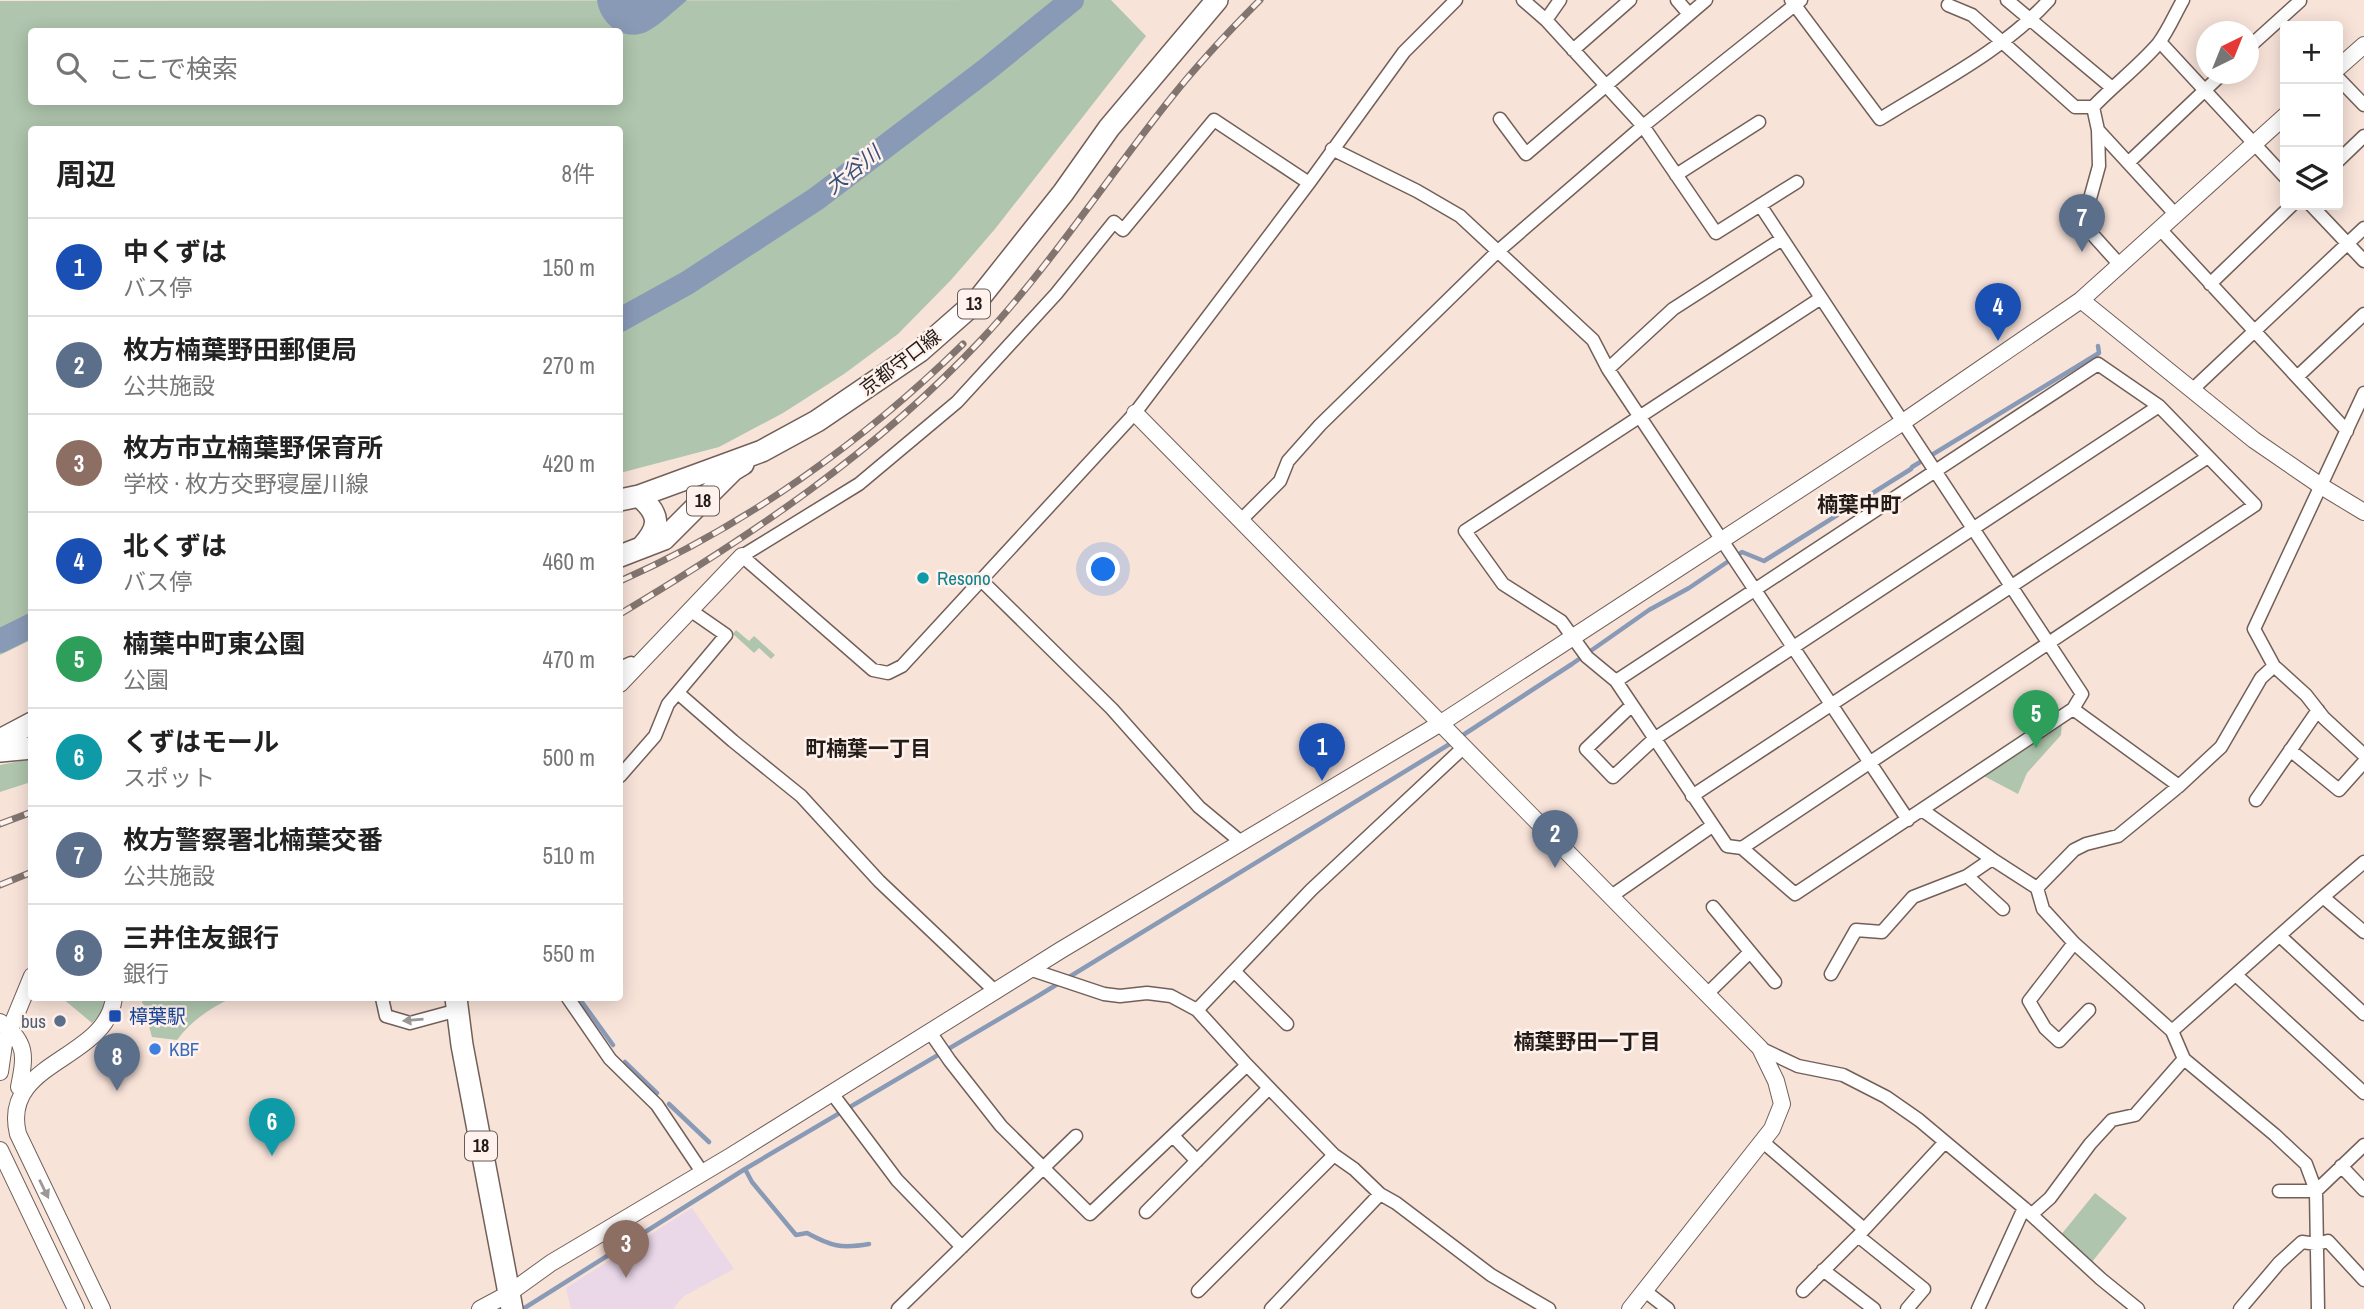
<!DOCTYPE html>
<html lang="ja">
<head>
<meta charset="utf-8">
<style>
  :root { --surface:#fff; --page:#f6f6f6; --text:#222; --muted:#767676; --line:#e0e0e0; --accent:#285bc9 }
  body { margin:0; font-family:"Archivo Narrow","Noto Sans JP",sans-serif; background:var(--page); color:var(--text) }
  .controls { position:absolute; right:21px; top:21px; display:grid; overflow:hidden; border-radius:7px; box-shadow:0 4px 18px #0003 }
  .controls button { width:63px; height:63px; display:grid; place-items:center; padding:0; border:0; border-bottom:2px solid var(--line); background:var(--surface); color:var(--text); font:35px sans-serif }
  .compass { position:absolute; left:2196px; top:21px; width:63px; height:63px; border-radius:50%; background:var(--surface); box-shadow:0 4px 18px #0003; rotate:43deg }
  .you { position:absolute; left:1104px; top:570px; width:24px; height:24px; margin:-18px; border:5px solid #fff; border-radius:50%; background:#1a73e8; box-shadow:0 0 0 10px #1a73e833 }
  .badge { display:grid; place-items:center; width:46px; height:46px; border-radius:50%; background:var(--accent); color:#fff; font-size:23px; font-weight:700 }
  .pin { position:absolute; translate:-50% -58px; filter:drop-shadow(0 2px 4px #0008) }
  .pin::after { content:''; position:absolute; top:37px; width:24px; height:21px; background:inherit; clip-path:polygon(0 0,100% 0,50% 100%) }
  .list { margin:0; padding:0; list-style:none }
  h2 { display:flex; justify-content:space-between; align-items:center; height:91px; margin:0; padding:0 28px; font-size:30px }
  h2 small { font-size:23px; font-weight:400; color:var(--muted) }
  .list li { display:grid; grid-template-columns:46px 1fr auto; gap:21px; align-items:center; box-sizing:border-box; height:98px; padding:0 28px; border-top:2px solid var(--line) }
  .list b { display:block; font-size:26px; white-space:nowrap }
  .list p { margin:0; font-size:23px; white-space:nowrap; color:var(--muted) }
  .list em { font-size:23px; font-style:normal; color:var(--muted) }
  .icon { flex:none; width:38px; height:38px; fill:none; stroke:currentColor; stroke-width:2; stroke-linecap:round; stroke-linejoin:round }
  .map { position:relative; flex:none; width:2364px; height:1309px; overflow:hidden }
  .search { position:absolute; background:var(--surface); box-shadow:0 4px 18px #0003; left:28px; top:28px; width:595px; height:77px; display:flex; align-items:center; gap:18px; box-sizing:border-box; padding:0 24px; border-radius:7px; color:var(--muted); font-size:26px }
  .panel { position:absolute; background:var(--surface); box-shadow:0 4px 18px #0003; left:28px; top:126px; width:595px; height:875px; border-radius:7px }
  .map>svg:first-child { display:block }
</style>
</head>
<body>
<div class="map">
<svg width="2364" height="1309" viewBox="0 0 2364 1309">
  <rect width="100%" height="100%" fill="#f8e3d9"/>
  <path fill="#ead7e8" d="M692 1208 734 1269 684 1296 673 1309H571L566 1288Z"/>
  <path fill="#afc5ad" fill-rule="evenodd" d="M1111 0 1146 36 995 229 951 280 898 334 844 374 783 413 719 447 620 473V130H32L31 640 0 655V1ZM32 32H620V102H32Z
    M736 630 749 641 754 636 775 655 771 659 759 648 754 653 733 634Z
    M2062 721 2061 735 2027 773 2018 794 1982 775Z
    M31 759V782L0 792V765Z
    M62 998H105V999L102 1012 92 1023Z
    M141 998H232C210 1008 191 1021 177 1040L152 1037Z
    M2095 1193 2127 1218 2092 1262 2060 1236Z"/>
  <path fill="#899ab6" d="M597 0H687C675 10 662 23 648 31 624 43 600 24 597 0Z"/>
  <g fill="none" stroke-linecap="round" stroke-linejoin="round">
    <path stroke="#899ab6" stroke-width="4.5" d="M1460 737 1572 664 1649 610 1689 588 1742 552 1764 561 1911 469 1912 467 2099 353 2098 346
      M579 998 613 1045
      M625 1062 657 1093
      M669 1104 709 1142
      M745 1169 752 1182 796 1235 807 1233C831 1246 841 1249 869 1244
      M523 1309 745 1169 1038 996 1453 742"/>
    <path stroke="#899ab6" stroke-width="24" d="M620 320 687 283 816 199 986 70 1072 0
      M0 641 32 625"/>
    <defs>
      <path id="minor" d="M1523 0 1546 20 1643 126 1716 233 1797 182
        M1677 0 1689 14
        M1791 0 1880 119C1936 84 2004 50 2049 0
        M2007 0 2111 87
        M1948 5 1972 15 2075 107H2093
        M1546 20 1560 0
        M2160 42 2285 177
        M2248 48 2300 1
        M1573 50 1630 0
        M2338 78 2364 105
        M1500 119 1526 154 1706 0
        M2098 130 2099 166 2083 224 2120 265
        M1332 149 1417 191 1460 216 1593 340 1608 369 1908 820
        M2338 161 2364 136
        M2129 162 2222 74
        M1676 175 1759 122
        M1309 183 1214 120 1123 230 1114 222 1056 294 957 402 859 484 742 556 873 670 888 673 902 666 1135 413 1309 183 1404 52 1456 0
        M1760 205 2082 694 2073 709 1795 894 1742 848 1727 846 1616 681 1587 657 1561 621 1503 584 1465 531 1821 298
        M2311 205 2364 261
        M2176 215 2098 130 2093 107C2114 85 2138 67 2158 44 2168 31 2175 14 2183 0
        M2160 229 2347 431
        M2210 284 2292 205
        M1608 369 1673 309 1782 239
        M2297 377 2364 314
        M2193 389 2364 228
        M2364 393 2254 629 2274 666 2306 695 2324 718 2364 755
        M1241 520 1280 481 1288 461 1320 425 1497 252 1643 126 1801 0
        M982 581 1112 709 1199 807 1241 842
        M620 668 631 663 637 666
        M1616 681 2098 364 2159 406 2255 505 1742 848
        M678 693 733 741 801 796 879 881 996 992
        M1632 705 1586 749 1613 777 1654 739 2159 406
        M2073 709 2179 786
        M2290 750 2339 790 2364 762
        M620 776 655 736 668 704 726 635 690 610
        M1692 796 2208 457
        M2256 800 2318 710
        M1992 859 2037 888 2043 909 2074 943 2172 1031 2184 1059 2135 1115 2112 1120 2090 1144 2050 1198 2032 1214
        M1967 876 2003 909
        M2037 888 2074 850 2086 844 2118 836 2179 786 2221 747 2261 678 2274 666
        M1610 897 1712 826
        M2323 897 2364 862
        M1713 907 1775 982
        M2280 936 2364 1014
        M2074 943 2029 1001 2045 1028 2059 1041 2089 1010
        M1032 970 1104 994 1120 996 1147 993 1171 996 1197 1010 1247 1065 1334 1155 1354 1169 1380 1194 1396 1203 1491 1275 1549 1309
        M1234 971 1287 1024
        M1831 974 1856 930 1882 932 1913 897 1967 876 1992 859 1922 810
        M2236 975 2364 1093
        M1707 994 1750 952
        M382 998 386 1016 410 1023 458 1010
        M568 998 610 1059 657 1105 702 1172
        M1197 1010 1311 890 1464 747
        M2172 1031 2323 897 2364 932
        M930 1032 950 1061 1001 1126 1090 1214 1247 1065
        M1760 1048 1798 1066 1843 1075 1886 1097 1919 1120 2024 1208 2101 1279 2138 1309
        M2184 1059 2275 1135 2306 1164 2316 1191 2318 1309
        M831 1092 897 1180 962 1247
        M1173 1136 1197 1161
        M1763 1142 1864 1229
        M2341 1166 2364 1190
        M2279 1191H2316L2364 1145
        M1146 1212 1269 1088
        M1823 1270 1874 1309
        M1198 1291 1334 1155
        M1645 1291 1668 1309
        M1803 1291 1858 1236
        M898 1309 1076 1136
        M1271 1309 1380 1194
        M1907 1309 1924 1289 1858 1236 1945 1142
        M1978 1309 2024 1208
        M2240 1309 2279 1263 2302 1242 2317 1244 2328 1241 2364 1280"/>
      <path id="tertiary" d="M2338 68 2364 45
        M2081 300 2254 440 2321 486 2364 512
        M1135 413 1760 1048 1776 1081 1782 1104 1772 1129 1630 1309
        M620 684 742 556
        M0 1022C28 1042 25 1057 19 1087
        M0 1072 4 1044 32 976
        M0 1150 76 1309
        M102 1309 18 1134C0 1061 106 1061 114 998
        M480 1309 508 1294 551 1263 731 1156 1061 950 1441 723 1903 422 2081 300 2285 116"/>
      <path id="primary" d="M639 496C660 514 661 526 642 547
        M620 500 639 496 762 451 817 421 920 351 978 300 1063 193 1109 128 1217 0
        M620 556 664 539 733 470 743 464
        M0 740 32 723
        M0 751 32 748
        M456 998 462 1045 512 1309"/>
    </defs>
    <use href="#minor" stroke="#726058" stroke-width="15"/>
    <use href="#tertiary" stroke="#726058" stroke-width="18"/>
    <use href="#primary" stroke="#726058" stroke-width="24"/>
    <use href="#minor" stroke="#fff" stroke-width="12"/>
    <use href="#tertiary" stroke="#fff" stroke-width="16"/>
    <use href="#primary" stroke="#fff" stroke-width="21"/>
    <defs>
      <path id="rail" d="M620 581C747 525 864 441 963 344
        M620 614C752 535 875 453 981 340 1051 265 1107 178 1171 98 1198 64 1229 31 1260 0
        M0 824 32 812
        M0 885 32 872"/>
    </defs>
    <use href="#rail" stroke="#82746e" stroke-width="7"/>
    <use href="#rail" stroke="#fff2ec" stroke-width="4.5" stroke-dasharray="13" stroke-linecap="butt"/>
  </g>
  <defs><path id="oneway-solid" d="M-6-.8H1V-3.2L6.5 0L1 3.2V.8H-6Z" transform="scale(1.75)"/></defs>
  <g fill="#9c9897">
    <use href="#oneway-solid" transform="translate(413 1020) rotate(175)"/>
    <use href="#oneway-solid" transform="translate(44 1189) rotate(64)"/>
  </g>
  <circle fill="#0f9aa8" stroke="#fff2ec" stroke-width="2.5" cx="923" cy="578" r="7"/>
  <rect fill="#1a4fb4" stroke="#fff2ec" stroke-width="2.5" x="108" y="1009" width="14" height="14" rx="3.5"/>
  <circle fill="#5c6f8a" stroke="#fff2ec" stroke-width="2.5" cx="60" cy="1021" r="7"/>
  <circle fill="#3f7fe0" stroke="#fff2ec" stroke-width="2.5" cx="155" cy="1049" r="7"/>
  <g text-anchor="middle" stroke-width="5" stroke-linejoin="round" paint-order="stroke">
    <g fill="#fff2ec" stroke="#655c58" stroke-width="2">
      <rect x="958" y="289.5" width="32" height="29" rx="5"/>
      <rect x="687" y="486.5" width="32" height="29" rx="5"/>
      <rect x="465" y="1131.5" width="32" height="29" rx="5"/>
    </g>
    <g font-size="18" font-weight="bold" fill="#231b18">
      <text x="974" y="310">13</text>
      <text x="703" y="507">18</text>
      <text x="481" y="1152">18</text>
    </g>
    <g font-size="19" fill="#231b18" stroke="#fff2ec">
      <text transform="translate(900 362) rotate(-37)" y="7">京都守口線</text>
    </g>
    <g font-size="19" fill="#0d838f" stroke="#fff2ec" text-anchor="start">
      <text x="937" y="585">Resono</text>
    </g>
    <g font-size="19" fill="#164399" stroke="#fff2ec" text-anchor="start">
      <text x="129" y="1023">樟葉駅</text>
    </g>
    <g font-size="19" fill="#4e5e75" stroke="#fff2ec" text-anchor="end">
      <text x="46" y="1028">bus</text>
    </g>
    <g font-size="19" fill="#366cbe" stroke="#fff2ec" text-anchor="start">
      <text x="169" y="1056">KBF</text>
    </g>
    <g font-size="21" font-style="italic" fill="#38517a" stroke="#fff2ec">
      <text transform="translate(853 170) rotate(-38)" y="7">大谷川</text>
    </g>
    <g font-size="21" font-weight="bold" fill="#231b18" stroke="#fff2ec">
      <text x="1859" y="512">楠葉中町</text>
      <text x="868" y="756">町楠葉一丁目</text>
      <text x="1587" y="1049">楠葉野田一丁目</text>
    </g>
  </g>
</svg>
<div class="controls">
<button>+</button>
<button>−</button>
<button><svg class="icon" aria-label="layers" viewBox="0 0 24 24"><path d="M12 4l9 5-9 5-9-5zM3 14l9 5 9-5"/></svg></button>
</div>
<svg class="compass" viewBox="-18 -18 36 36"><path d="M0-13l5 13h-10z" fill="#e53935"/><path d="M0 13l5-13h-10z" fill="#767676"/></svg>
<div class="you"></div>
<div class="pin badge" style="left:1322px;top:781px;background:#1a4fb4">1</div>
<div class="pin badge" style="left:1555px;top:868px;background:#5c6f8a">2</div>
<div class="pin badge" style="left:626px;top:1278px;background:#8d6e63">3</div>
<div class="pin badge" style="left:1998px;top:341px;background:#1a4fb4">4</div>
<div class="pin badge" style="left:2036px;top:748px;background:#2e9e5b">5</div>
<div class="pin badge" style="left:272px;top:1156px;background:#0f9aa8">6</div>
<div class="pin badge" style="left:2082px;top:252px;background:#5c6f8a">7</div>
<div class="pin badge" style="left:117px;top:1091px;background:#5c6f8a">8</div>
<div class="search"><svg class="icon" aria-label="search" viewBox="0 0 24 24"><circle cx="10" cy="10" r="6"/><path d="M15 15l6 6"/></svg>ここで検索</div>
<section class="panel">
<h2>周辺<small>8件</small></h2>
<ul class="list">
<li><span class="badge" style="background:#1a4fb4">1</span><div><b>中くずは</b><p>バス停</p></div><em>150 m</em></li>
<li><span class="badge" style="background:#5c6f8a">2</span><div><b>枚方楠葉野田郵便局</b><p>公共施設</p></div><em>270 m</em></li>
<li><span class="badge" style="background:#8d6e63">3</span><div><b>枚方市立楠葉野保育所</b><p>学校 · 枚方交野寝屋川線</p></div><em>420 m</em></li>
<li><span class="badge" style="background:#1a4fb4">4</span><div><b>北くずは</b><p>バス停</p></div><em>460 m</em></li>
<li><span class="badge" style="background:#2e9e5b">5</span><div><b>楠葉中町東公園</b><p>公園</p></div><em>470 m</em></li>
<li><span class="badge" style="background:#0f9aa8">6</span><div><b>くずはモール</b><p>スポット</p></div><em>500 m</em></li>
<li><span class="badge" style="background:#5c6f8a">7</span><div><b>枚方警察署北楠葉交番</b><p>公共施設</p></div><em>510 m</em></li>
<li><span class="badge" style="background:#5c6f8a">8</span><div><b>三井住友銀行</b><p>銀行</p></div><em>550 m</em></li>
</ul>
</section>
</div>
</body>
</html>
